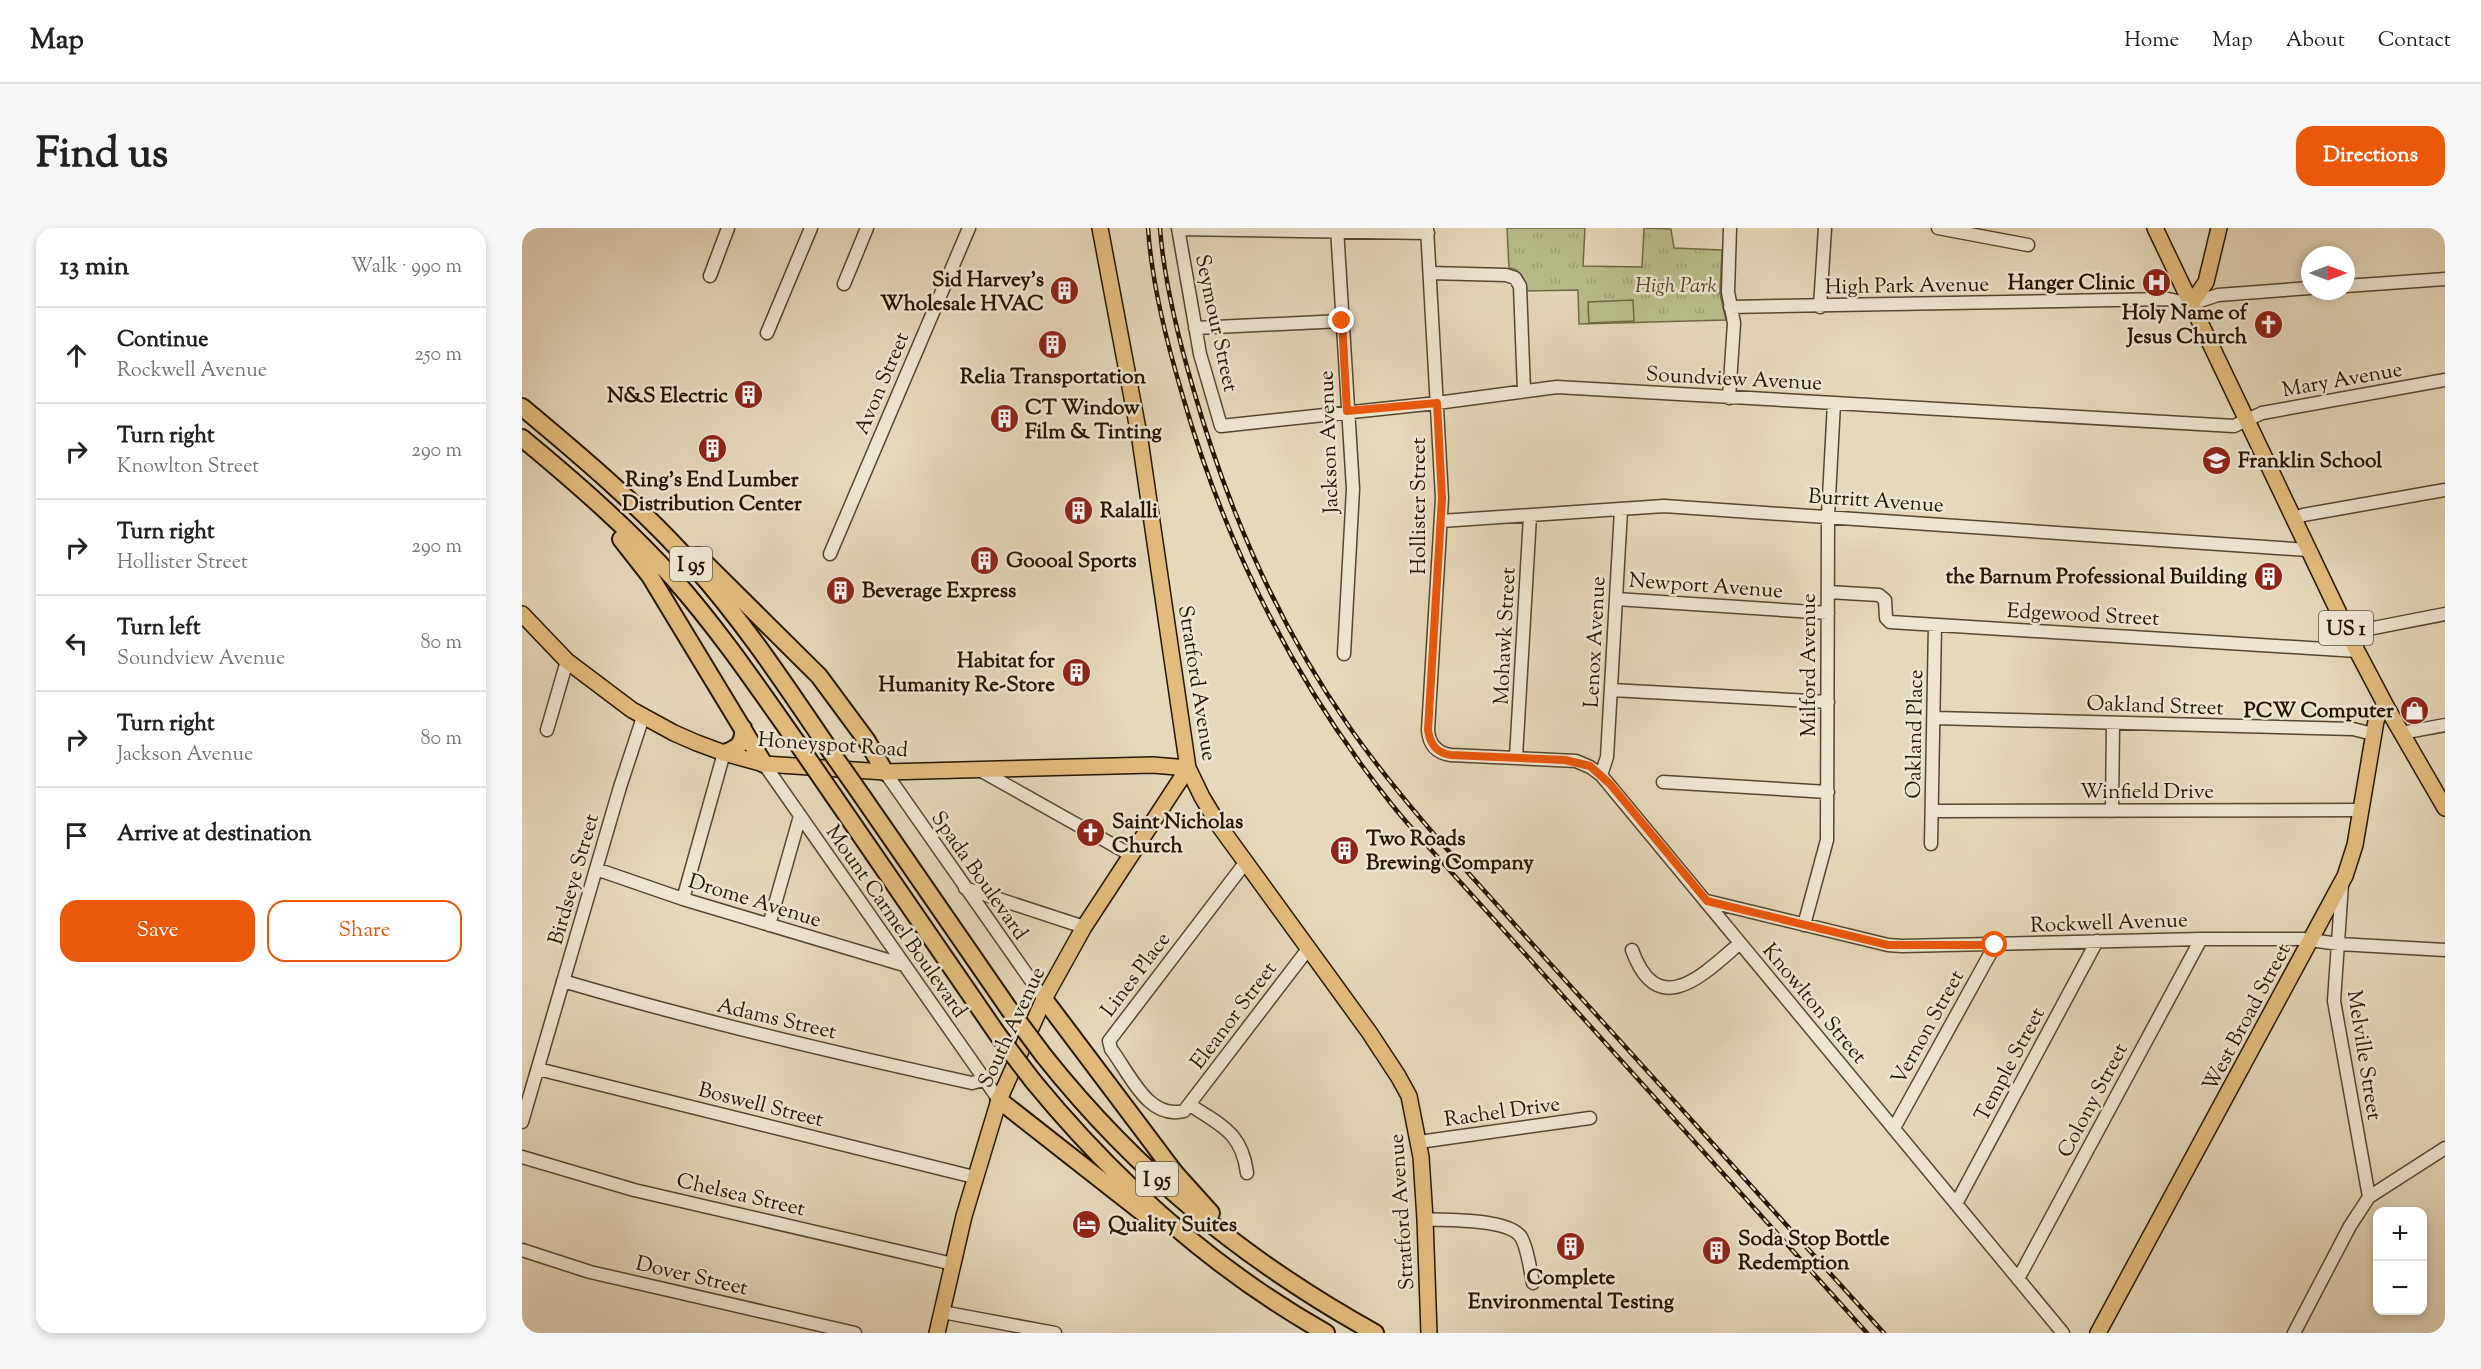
<!DOCTYPE html>
<html lang="en">
<head>
<meta charset="utf-8">
<style>
  :root { --surface:#fff; --page:#f6f6f6; --text:#202124; --muted:#757577; --line:#e0e0e0; --accent:#ea580c }
  body { margin:0; font-family:"Sorts Mill Goudy",serif; background:var(--page); color:var(--text) }
  .controls { position:absolute; right:18px; bottom:18px; display:grid; overflow:hidden; border-radius:12px; box-shadow:0 3px 9px #0003 }
  .controls button { width:54px; height:54px; display:grid; place-items:center; padding:0; border:0; border-bottom:2px solid var(--line); background:var(--surface); color:var(--text); font:30px sans-serif }
  .compass { position:absolute; left:1779px; top:18px; width:54px; height:54px; border-radius:50%; background:var(--surface); box-shadow:0 3px 9px #0003; rotate:90deg }
  .stop { position:absolute; width:18px; height:18px; margin:-14px; border:4px solid #ea580c; border-radius:50%; background:#fff }
  .stop.end { background:#ea580c; border-color:#fff; box-shadow:0 2px 6px #0008 }
  .list { margin:0; padding:0; list-style:none }
  h2 { display:flex; justify-content:space-between; align-items:center; height:78px; margin:0; padding:0 24px; font-size:26px }
  h2 small { font-size:20px; font-weight:400; color:var(--muted) }
  .list li { display:grid; grid-template-columns:39px 1fr auto; gap:18px; align-items:center; box-sizing:border-box; height:96px; padding:0 24px; border-top:2px solid var(--line) }
  .list b { display:block; font-size:22px; white-space:nowrap }
  .list p { margin:0; font-size:20px; white-space:nowrap; color:var(--muted) }
  .list em { font-size:20px; font-style:normal; color:var(--muted) }
  .actions { display:flex; gap:12px; padding:18px 24px }
  .actions a { flex:1; padding:14px 0; border:2px solid var(--accent); border-radius:18px; text-align:center; font-size:21px; color:var(--accent) }
  .actions .main { background:var(--accent); color:#fff }
  .icon { flex:none; width:33px; height:33px; fill:none; stroke:currentColor; stroke-width:2; stroke-linecap:round; stroke-linejoin:round }
  .map { position:relative; flex:none; width:1923px; height:1105px; overflow:hidden; border-radius:18px }
  header { display:flex; align-items:center; gap:36px; box-sizing:border-box; height:84px; padding:0 30px; background:var(--surface); border-bottom:2px solid var(--line) }
  header strong { font-size:28px }
  nav { display:flex; gap:33px; margin-inline-start:auto; font-size:21px }
  .intro { display:flex; align-items:center; justify-content:space-between; box-sizing:border-box; height:144px; padding:0 36px }
  h1 { margin:0; font-size:42px }
  .button { padding:15px 27px; border-radius:18px; background:var(--accent); color:#fff; font-size:21px; font-weight:700 }
  main { display:flex; gap:36px; padding:0 36px }
  aside { flex:1; background:var(--surface); border-radius:18px; box-shadow:0 3px 9px #0003 }
  .map>svg:first-child { display:block }
</style>
</head>
<body>
<header>
<strong>Map</strong>
<nav><a>Home</a><a>Map</a><a>About</a><a>Contact</a></nav>
</header>
<div class="intro"><h1>Find us</h1><a class="button">Directions</a></div>
<main>
<aside>
<h2>13 min<small>Walk · 990 m</small></h2>
<ul class="list">
<li><svg class="icon" aria-label="ahead" viewBox="0 0 24 24"><path d="M12 20V5M6 11l6-6 6 6"/></svg><div><b>Continue</b><p>Rockwell Avenue</p></div><em>250 m</em></li>
<li><svg class="icon" aria-label="right" viewBox="0 0 24 24"><path d="M7 20v-9h11M14 6l5 5-5 5"/></svg><div><b>Turn right</b><p>Knowlton Street</p></div><em>290 m</em></li>
<li><svg class="icon" aria-label="right" viewBox="0 0 24 24"><path d="M7 20v-9h11M14 6l5 5-5 5"/></svg><div><b>Turn right</b><p>Hollister Street</p></div><em>290 m</em></li>
<li><svg class="icon" aria-label="left" viewBox="0 0 24 24"><path d="M17 20v-9H6M10 6l-5 5 5 5"/></svg><div><b>Turn left</b><p>Soundview Avenue</p></div><em>80 m</em></li>
<li><svg class="icon" aria-label="right" viewBox="0 0 24 24"><path d="M7 20v-9h11M14 6l5 5-5 5"/></svg><div><b>Turn right</b><p>Jackson Avenue</p></div><em>80 m</em></li>
<li><svg class="icon" aria-label="arrive" viewBox="0 0 24 24"><path d="M6 21V4h12l-3 4 3 4H6"/></svg><div><b>Arrive at destination</b></div></li>
</ul>
<div class="actions"><a class="main">Save</a><a>Share</a></div>
</aside>
<div class="map">
<svg width="1923" height="1105" viewBox="0 0 1923 1105">
  <defs>
    <pattern id="park-tufts" width="24" height="20" patternUnits="userSpaceOnUse" patternTransform="scale(1.5)"><rect width="24" height="20" fill="#b9be8c"/><path d="M3 7l-1-3M5 7V3M7 7l1-3M15 17l-1-3M17 17v-4M19 17l1-3" fill="none" stroke="#9fa377"/></pattern>
  </defs>
  <rect width="100%" height="100%" fill="#e6d8ba"/>
  <filter id="stains"><feTurbulence type="fractalNoise" baseFrequency=".00333" numOctaves="4"/><feColorMatrix values="0 0 0 0 .2 0 0 0 0 .09 0 0 0 0 .02 0 0 0 .5 -.17"/></filter>
  <radialGradient id="worn" r=".72"><stop offset=".6" stop-color="#630" stop-opacity="0"/><stop offset="1" stop-color="#630" stop-opacity=".3"/></radialGradient>
  <path fill="url(#park-tufts)" stroke="#706a46" stroke-width="1.5" d="M985 0H1063L1061 38 1120 39 1122 0 1149 1 1152 20 1200 22 1198 66 1204 92 1057 96 1056 62 1004 63C1003 51 999 41 987 40Z"/>
  <path fill="#b9be8c" stroke="#706a46" stroke-width="1.5" d="M1111 72 1112 93 1067 95 1066 74Z"/>
  <g fill="none" stroke-linecap="round" stroke-linejoin="round">
    <defs>
      <path id="minor" d="M656 0 678 126 699 198 915 175 1035 159 1712 198 1740 185 1923 152
        M815 0 831 261 822 426
        M905 0 920 270 906 502C907 516 914 525 929 527L1054 533 1068 539 1079 547 1541 1105
        M1416 0 1506 17
        M656 1 906 5
        M908 45 984 47 993 50 998 58 1002 163
        M188 48 206 0
        M322 56 345 0
        M1824 58 1923 51
        M1208 79 1646 71 1669 76 1696 67 1788 60
        M1298 79 1303 0
        M673 100 820 93
        M245 105 289 0
        M1207 170 1212 95 1206 64 1208 0
        M1772 291 1781 287 1923 262
        M919 293 1142 278 1786 322
        M308 326 447 0
        M1306 364 1357 367 1363 372 1364 390 1368 394 1835 423
        M1094 371 1306 385
        M1826 405 1923 386
        M1090 462 1306 474
        M1412 490 1831 501 1851 506
        M25 502 45 433
        M1880 505 1923 497
        M994 529 1008 288
        M242 536 477 872
        M456 541 609 627
        M363 544 522 771
        M1079 547 1085 529 1099 282
        M1141 554 1306 564
        M1411 583 1839 582
        M1590 583 1591 495
        M1409 616 1413 397
        M723 635 587 813 589 821C608 846 626 892 662 883L786 721
        M74 641 161 671 382 737
        M1820 656 1812 773 1847 969
        M443 660 562 699
        M161 671 202 525
        M1185 673 1366 717 1380 718 1679 711H1781L1817 716 1923 722
        M247 697 278 588
        M1282 697 1305 612 1306 288 1312 175
        M1110 722C1136 794 1182 746 1218 715
        M41 753C176 793 313 825 450 855L461 852
        M16 841 452 949
        M668 877C700 898 720 905 725 945
        M0 894 98 559 121 489
        M1372 900 1473 717
        M897 914 1068 890
        M0 929 112 962 431 1036
        M1434 976 1575 713
        M903 991C926 993 986 990 999 1009 1006 1021 1008 1042 1011 1055
        M0 1022 68 1044 333 1105
        M1496 1051 1679 711
        M420 1084 533 1105
        M1772 1105 1828 998 1847 969 1923 920"/>
      <path id="major" d="M578 0 618 212 666 540 680 569 698 599 847 804 876 848 887 868 899 929 903 991 907 1105
        M1633 0 1835 423 1864 478 1923 580
        M1669 76 1684 54 1697 0
        M0 386 45 433 110 482 152 505 175 515 202 525 242 536 363 544 631 537 666 540 562 699 522 771 477 872 442 988 415 1105
        M1576 1105 1823 648 1833 617 1854 493 1858 483 1864 478"/>
      <path id="highway" d="M0 179C60 229 119 279 171 337 222 394 264 458 307 521
        M0 210C53 254 105 299 151 350 198 403 237 461 278 519
        M99 311 128 348 242 536
        M176 328 297 448 345 513 363 544
        M202 525C216 521 222 515 221 500
        M311 567 476 807
        M340 568 487 781
        M522 771 653 945 689 985
        M522 828C615 945 722 1032 853 1105
        M511 853C593 953 691 1041 804 1105
        M477 872 630 992"/>
    </defs>
    <use href="#minor" stroke="#56462e" stroke-width="15"/>
    <use href="#major" stroke="#261600" stroke-width="18"/>
    <use href="#highway" stroke="#261600" stroke-width="20"/>
    <use href="#minor" stroke="#efe6d2" stroke-width="12"/>
    <use href="#major" stroke="#e3bc7d" stroke-width="15"/>
    <use href="#highway" stroke="#e3bc7d" stroke-width="16"/>
    <defs>
      <path id="rail" d="M626 0C630 57 645 115 661 169 704 318 774 457 871 578 887 598 905 617 922 636L1345 1105
        M638 0C642 53 656 109 671 160 705 279 755 395 826 497 858 543 894 586 931 628L1362 1105"/>
    </defs>
    <use href="#rail" stroke="#261600" stroke-width="4.5"/>
    <use href="#rail" stroke="#efe6d2" stroke-width="2" stroke-dasharray="7" stroke-linecap="butt"/>
    <defs>
      <path id="highway-bridge" d="M278 519 311 567
        M307 521 340 568
        M487 781 522 828
        M476 807 511 853"/>
    </defs>
    <use href="#highway-bridge" stroke="#261600" stroke-width="20" stroke-linecap="butt"/>
    <use href="#highway-bridge" stroke="#e3bc7d" stroke-width="16"/>
  </g>
  <g fill="none" stroke-linecap="round" stroke-linejoin="round">
    <path stroke="#ea580c" stroke-width="8" d="M820 93 825 183 915 175 920 270 906 502C908 516 914 525 929 527L1043 532 1068 538 1088 556 1185 673 1366 717H1473"/>
  </g>
  <defs>
    <symbol id="hospital-disc" viewBox="-11 -11 22 22"><circle r="9.5" fill="#8f2418" stroke="#efe6d2"/><path d="M-5-5h3v3.5h4V-5h3V5h-3V1.5h-4V5h-3Z" fill="#fff"/></symbol>
    <symbol id="building-disc" viewBox="-11 -11 22 22"><circle r="9.5" fill="#8f2418" stroke="#efe6d2"/><path d="M-4-6H4V6H1V3H-1V6H-4ZM-2.5-4.3h1.7v1.8h-1.7ZM.8-4.3h1.7v1.8H.8ZM-2.5-1h1.7V.8h-1.7ZM.8-1h1.7V.8H.8Z" fill="#fff"/></symbol>
    <symbol id="church-disc" viewBox="-11 -11 22 22"><circle r="9.5" fill="#8f2418" stroke="#efe6d2"/><path d="M-1.2-6h2.4v3.5h3.3v2.4h-3.3V6h-2.4V-.1h-3.3v-2.4h3.3Z" fill="#fff"/></symbol>
    <symbol id="school-disc" viewBox="-11 -11 22 22"><circle r="9.5" fill="#8f2418" stroke="#efe6d2"/><path d="M0-5L7-2L0 1L-7-2ZM-4 1L0 2.5L4 1V4Q0 6-4 4Z" fill="#fff"/></symbol>
    <symbol id="shop-disc" viewBox="-11 -11 22 22"><circle r="9.5" fill="#8f2418" stroke="#efe6d2"/><path d="M-5-2.5h2.3a2.7 3.5 0 0 1 5.4 0H5L5.5 6h-11ZM-1.5-2.5h3a1.5 2.3 0 0 0-3 0Z" fill="#fff"/></symbol>
    <symbol id="hotel-disc" viewBox="-11 -11 22 22"><circle r="9.5" fill="#8f2418" stroke="#efe6d2"/><path d="M-6-4.5h1.5V1H6V5H4.5V3h-9V5H-6ZM-4 0a1.8 1.8 0 1 1 3.6 0ZM.5 0V-2.5h3Q6-2.5 6 0Z" fill="#fff"/></symbol>
  </defs>
  <g fill-rule="evenodd">
    <use href="#hospital-disc" x="1618" y="38" width="33" height="33"/>
    <use href="#building-disc" x="526" y="46" width="33" height="33"/>
    <use href="#church-disc" x="1730" y="80" width="33" height="33"/>
    <use href="#building-disc" x="514" y="100" width="33" height="33"/>
    <use href="#building-disc" x="210" y="150" width="33" height="33"/>
    <use href="#building-disc" x="466" y="174" width="33" height="33"/>
    <use href="#building-disc" x="174" y="204" width="33" height="33"/>
    <use href="#school-disc" x="1678" y="216" width="33" height="33"/>
    <use href="#building-disc" x="540" y="266" width="33" height="33"/>
    <use href="#building-disc" x="446" y="316" width="33" height="33"/>
    <use href="#building-disc" x="1730" y="332" width="33" height="33"/>
    <use href="#building-disc" x="302" y="346" width="33" height="33"/>
    <use href="#building-disc" x="538" y="428" width="33" height="33"/>
    <use href="#shop-disc" x="1876" y="466" width="33" height="33"/>
    <use href="#church-disc" x="552" y="588" width="33" height="33"/>
    <use href="#building-disc" x="806" y="606" width="33" height="33"/>
    <use href="#hotel-disc" x="548" y="980" width="33" height="33"/>
    <use href="#building-disc" x="1032" y="1002" width="33" height="33"/>
    <use href="#building-disc" x="1178" y="1006" width="33" height="33"/>
  </g>
  <g text-anchor="middle" stroke-width="5" stroke-linejoin="round" paint-order="stroke">
    <g fill="#efe6d2" stroke="#62543f" stroke-width="1.5">
      <rect x="148" y="319" width="42" height="34" rx="4.5"/>
      <rect x="1797" y="383" width="54" height="34" rx="4.5"/>
      <rect x="614" y="934" width="42" height="34" rx="4.5"/>
    </g>
    <g font-size="20" font-weight="bold" fill="#261600">
      <text x="169" y="343">I 95</text>
      <text x="1824" y="407">US 1</text>
      <text x="635" y="958">I 95</text>
    </g>
    <g font-size="21" font-weight="bold" fill="#261600" stroke="#efe6d2" text-anchor="start">
      <text x="522" y="58" text-anchor="end">Sid Harvey's<tspan x="522" dy="24">Wholesale HVAC</tspan></text>
      <text x="1613" y="61" text-anchor="end">Hanger Clinic</text>
      <text x="1725" y="91" text-anchor="end">Holy Name of<tspan x="1725" dy="24">Jesus Church</tspan></text>
      <text x="531" y="155" text-anchor="middle">Relia Transportation</text>
      <text x="206" y="174" text-anchor="end">N&amp;S Electric</text>
      <text x="503" y="186">CT Window<tspan x="503" dy="24">Film &amp; Tinting</tspan></text>
      <text x="1716" y="239">Franklin School</text>
      <text x="190" y="258" text-anchor="middle">Ring's End Lumber<tspan x="190" dy="24">Distribution Center</tspan></text>
      <text x="578" y="289">Ralalli</text>
      <text x="484" y="339">Goooal Sports</text>
      <text x="1725" y="355" text-anchor="end">the Barnum Professional Building</text>
      <text x="340" y="369">Beverage Express</text>
      <text x="533" y="439" text-anchor="end">Habitat for<tspan x="533" dy="24">Humanity Re-Store</tspan></text>
      <text x="1872" y="489" text-anchor="end">PCW Computer</text>
      <text x="590" y="600">Saint Nicholas<tspan x="590" dy="24">Church</tspan></text>
      <text x="844" y="617">Two Roads<tspan x="844" dy="24">Brewing Company</tspan></text>
      <text x="586" y="1003">Quality Suites</text>
      <text x="1216" y="1017">Soda Stop Bottle<tspan x="1216" dy="24">Redemption</tspan></text>
      <text x="1049" y="1056" text-anchor="middle">Complete<tspan x="1049" dy="24">Environmental Testing</tspan></text>
    </g>
    <g font-size="21" font-style="italic" fill="#52482a" stroke="#efe6d2">
      <text x="1154" y="64">High Park</text>
    </g>
    <g font-size="21" fill="#261600" stroke="#efe6d2">
      <text transform="translate(1385 57) rotate(-1)" y="7">High Park Avenue</text>
      <text transform="translate(695 95) rotate(78)" y="7">Seymour Street</text>
      <text transform="translate(1212 150) rotate(3)" y="7">Soundview Avenue</text>
      <text transform="translate(1820 151) rotate(-10)" y="7">Mary Avenue</text>
      <text transform="translate(359 155) rotate(-67)" y="7">Avon Street</text>
      <text transform="translate(806 214) rotate(-92)" y="7">Jackson Avenue</text>
      <text transform="translate(1354 272) rotate(4)" y="7">Burritt Avenue</text>
      <text transform="translate(896 278) rotate(-90)" y="7">Hollister Street</text>
      <text transform="translate(1184 357) rotate(4)" y="7">Newport Avenue</text>
      <text transform="translate(1561 386) rotate(3)" y="7">Edgewood Street</text>
      <text transform="translate(982 408) rotate(-87)" y="7">Mohawk Street</text>
      <text transform="translate(1072 414) rotate(-87)" y="7">Lenox Avenue</text>
      <text transform="translate(1286 437) rotate(-90)" y="7">Milford Avenue</text>
      <text transform="translate(676 455) rotate(81)" y="7">Stratford Avenue</text>
      <text transform="translate(1633 477) rotate(2)" y="7">Oakland Street</text>
      <text transform="translate(1392 506) rotate(-89)" y="7">Oakland Place</text>
      <text transform="translate(311 516) rotate(4)" y="7">Honeyspot Road</text>
      <text x="1625" y="570">Winfield Drive</text>
      <text transform="translate(458 647) rotate(55)" y="7">Spada Boulevard</text>
      <text transform="translate(51 651) rotate(-74)" y="7">Birdseye Street</text>
      <text transform="translate(233 672) rotate(17)" y="7">Drome Avenue</text>
      <text transform="translate(375 693) rotate(55)" y="7">Mount Carmel Boulevard</text>
      <text transform="translate(1587 694) rotate(-2)" y="7">Rockwell Avenue</text>
      <text transform="translate(613 746) rotate(-53)" y="7">Lines Place</text>
      <text transform="translate(1293 775) rotate(50)" y="7">Knowlton Street</text>
      <text transform="translate(711 787) rotate(-53)" y="7">Eleanor Street</text>
      <text transform="translate(1724 789) rotate(-62)" y="7">West Broad Street</text>
      <text transform="translate(255 790) rotate(13)" y="7">Adams Street</text>
      <text transform="translate(489 799) rotate(-65)" y="7">South Avenue</text>
      <text transform="translate(1405 799) rotate(-61)" y="7">Vernon Street</text>
      <text transform="translate(1843 827) rotate(81)" y="7">Melville Street</text>
      <text transform="translate(1487 836) rotate(-62)" y="7">Temple Street</text>
      <text transform="translate(1570 872) rotate(-62)" y="7">Colony Street</text>
      <text transform="translate(239 876) rotate(14)" y="7">Boswell Street</text>
      <text transform="translate(980 883) rotate(-8)" y="7">Rachel Drive</text>
      <text transform="translate(219 966) rotate(13)" y="7">Chelsea Street</text>
      <text transform="translate(879 984) rotate(-94)" y="7">Stratford Avenue</text>
      <text transform="translate(170 1047) rotate(13)" y="7">Dover Street</text>
    </g>
  </g>
  <rect width="100%" height="100%" filter="url(#stains)"/>
  <rect width="100%" height="100%" fill="url(#worn)"/>
</svg>
<div class="controls">
<button>+</button>
<button>−</button>
</div>
<svg class="compass" viewBox="-18 -18 36 36"><path d="M0-13l5 13h-10z" fill="#e53935"/><path d="M0 13l5-13h-10z" fill="#757577"/></svg>
<div class="stop" style="left:1473px;top:717px"></div>
<div class="stop end" style="left:820px;top:93px"></div>
</div>
</main>
</body>
</html>
